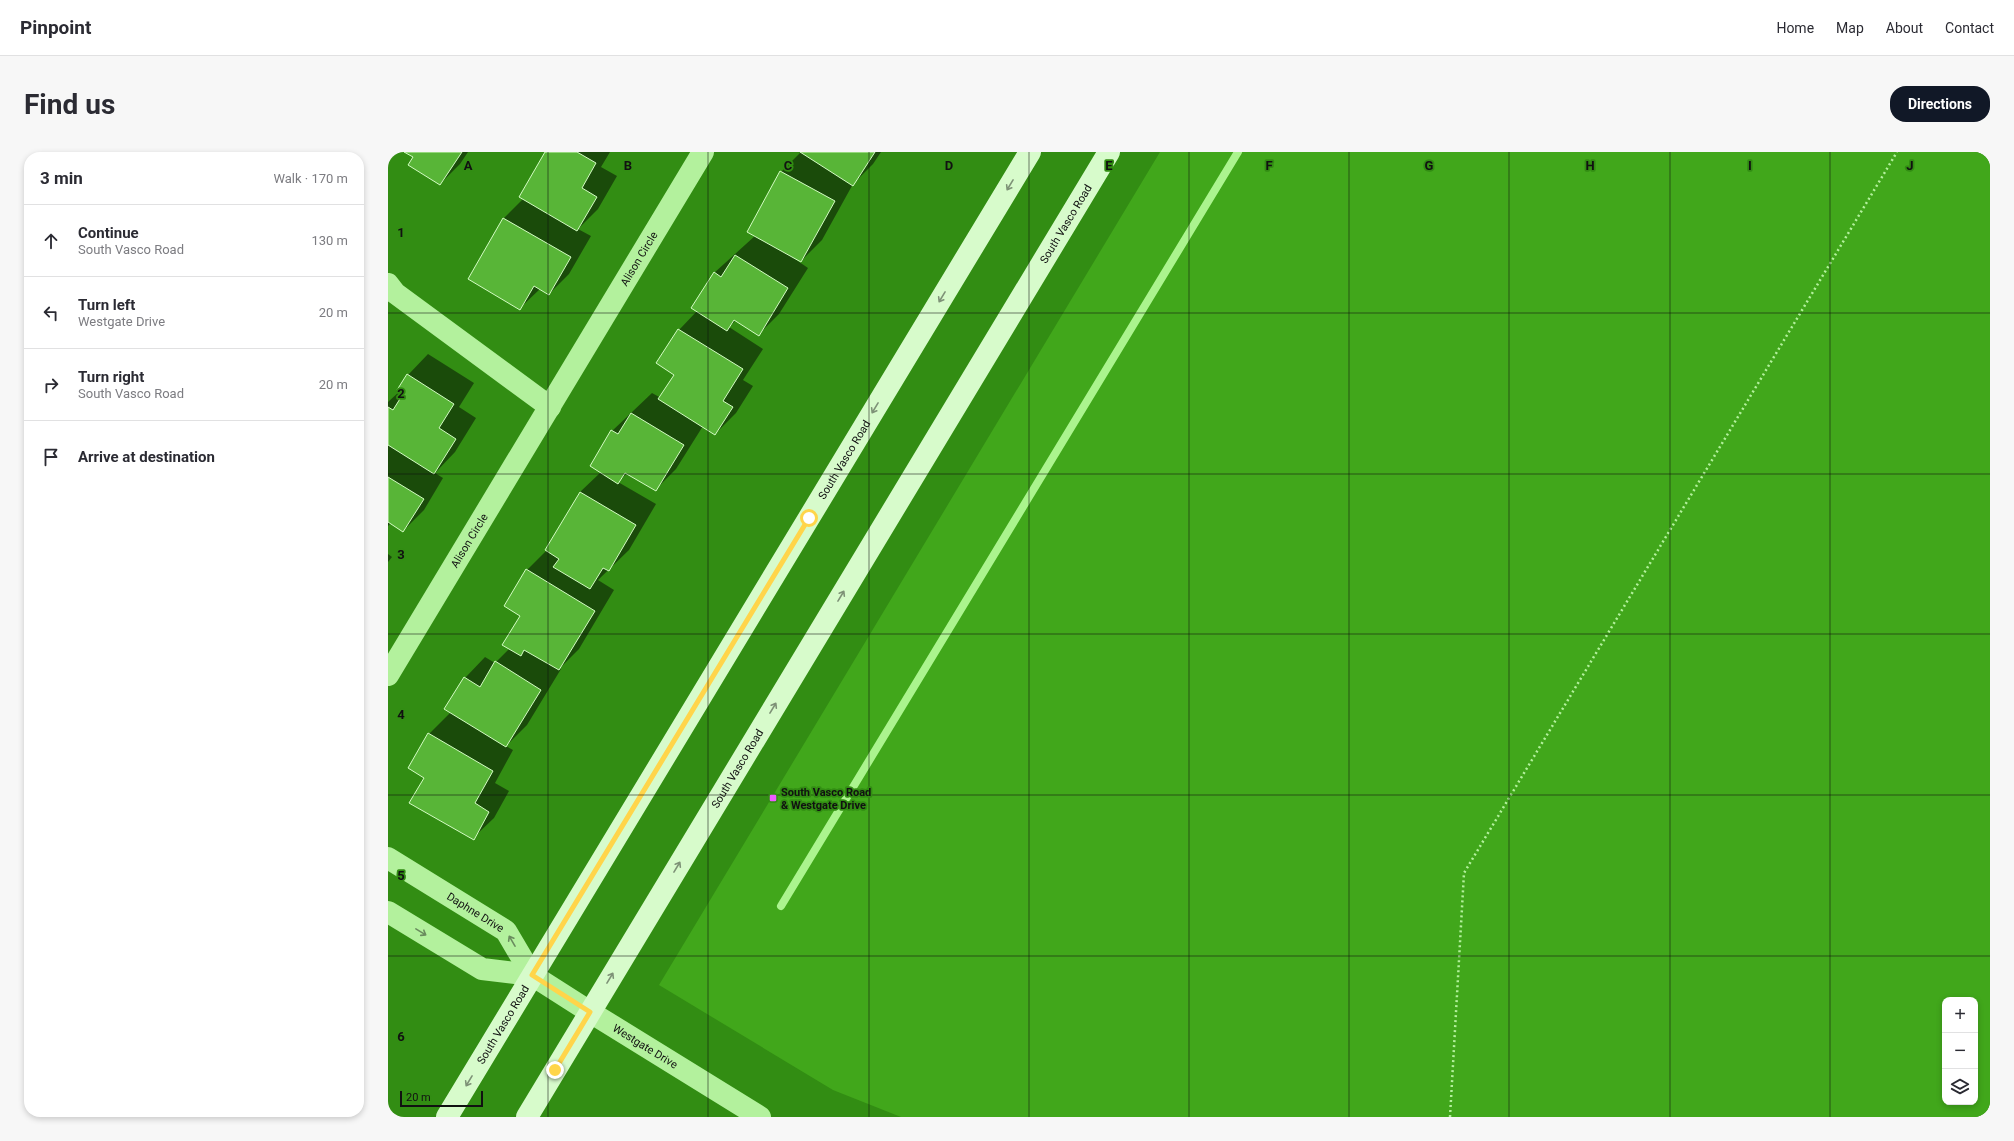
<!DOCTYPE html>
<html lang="en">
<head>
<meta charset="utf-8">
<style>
  :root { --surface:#fff; --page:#f7f7f7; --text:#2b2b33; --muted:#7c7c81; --line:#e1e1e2; --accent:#111827 }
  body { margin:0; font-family:Roboto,sans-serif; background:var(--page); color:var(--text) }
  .controls { position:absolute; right:12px; bottom:12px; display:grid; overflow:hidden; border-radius:8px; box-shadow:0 2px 6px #0003 }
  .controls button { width:36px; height:36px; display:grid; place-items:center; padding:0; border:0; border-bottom:1px solid var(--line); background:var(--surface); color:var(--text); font:20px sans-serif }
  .scale { position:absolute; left:12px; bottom:10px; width:83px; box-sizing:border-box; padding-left:4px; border:2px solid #111; border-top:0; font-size:11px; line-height:14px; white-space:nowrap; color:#111; -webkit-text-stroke:3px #328d13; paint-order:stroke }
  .stop { position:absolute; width:12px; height:12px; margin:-9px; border:3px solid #ffd54a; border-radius:50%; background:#fff }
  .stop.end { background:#ffd54a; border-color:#fff; box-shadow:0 1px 4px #0008 }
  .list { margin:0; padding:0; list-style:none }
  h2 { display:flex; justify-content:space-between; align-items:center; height:52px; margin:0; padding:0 16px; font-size:17px }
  h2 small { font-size:13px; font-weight:400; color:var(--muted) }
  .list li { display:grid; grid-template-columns:26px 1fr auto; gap:12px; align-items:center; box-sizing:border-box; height:72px; padding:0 16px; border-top:1px solid var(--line) }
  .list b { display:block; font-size:15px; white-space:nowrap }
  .list p { margin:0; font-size:13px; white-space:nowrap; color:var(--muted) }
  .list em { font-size:13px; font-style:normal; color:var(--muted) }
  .icon { flex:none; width:22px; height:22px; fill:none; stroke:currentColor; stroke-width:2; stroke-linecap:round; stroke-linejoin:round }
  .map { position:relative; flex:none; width:1602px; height:965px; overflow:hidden; border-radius:16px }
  header { display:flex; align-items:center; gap:24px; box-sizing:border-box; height:56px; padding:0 20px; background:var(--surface); border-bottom:1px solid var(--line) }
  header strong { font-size:19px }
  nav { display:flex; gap:22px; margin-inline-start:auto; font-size:14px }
  .intro { display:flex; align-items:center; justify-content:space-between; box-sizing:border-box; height:96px; padding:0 24px }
  h1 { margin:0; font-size:28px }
  .button { padding:10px 18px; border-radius:16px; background:var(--accent); color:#fff; font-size:14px; font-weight:700 }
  main { display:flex; gap:24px; padding:0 24px }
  aside { flex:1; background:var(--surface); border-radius:16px; box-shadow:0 2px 6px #0003 }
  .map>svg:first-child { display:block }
</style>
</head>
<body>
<header>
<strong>Pinpoint</strong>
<nav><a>Home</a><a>Map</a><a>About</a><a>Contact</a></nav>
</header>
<div class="intro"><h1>Find us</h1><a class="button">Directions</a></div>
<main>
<aside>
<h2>3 min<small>Walk · 170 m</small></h2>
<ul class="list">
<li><svg class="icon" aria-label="ahead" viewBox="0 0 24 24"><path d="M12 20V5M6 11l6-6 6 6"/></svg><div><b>Continue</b><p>South Vasco Road</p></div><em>130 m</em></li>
<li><svg class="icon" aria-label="left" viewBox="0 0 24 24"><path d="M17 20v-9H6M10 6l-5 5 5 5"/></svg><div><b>Turn left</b><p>Westgate Drive</p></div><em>20 m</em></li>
<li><svg class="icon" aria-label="right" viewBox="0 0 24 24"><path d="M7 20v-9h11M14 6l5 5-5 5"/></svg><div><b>Turn right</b><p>South Vasco Road</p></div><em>20 m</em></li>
<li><svg class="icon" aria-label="arrive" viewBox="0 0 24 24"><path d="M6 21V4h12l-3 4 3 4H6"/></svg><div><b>Arrive at destination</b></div></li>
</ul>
</aside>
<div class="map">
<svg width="1602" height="965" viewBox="0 0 1602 965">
  <rect width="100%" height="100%" fill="#328d13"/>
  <path fill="#41a71b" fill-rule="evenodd" d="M772 0H1602V965H513L445 938 271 833ZM1557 848H1587V950H1557Z"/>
  <path fill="#0007" d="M18 0H80L72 12 52 32 26 5Z
    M158 0H222L213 15 229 24 210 57 190 77 203 84 181 122 161 142 152 137 132 156 116 66 136 46Z
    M413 0H493L485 12 465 32 434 88 413 109 405 104 404 105 420 116 391 162 371 182 348 168 341 175 375 197 355 228 365 234 348 261 327 282 315 274 288 317 267 338 239 321 230 330 268 352 241 398 210 428 226 438 191 497 172 516 173 517 139 573 118 594 125 598 107 631 121 639 106 666 85 686 37 625 21 616 41 582 63 560 77 526 97 505 107 511 122 496 134 463 139 418 159 398 192 340 213 320 224 279 264 241 273 246 287 223 291 178 309 159 326 121 368 83 393 20Z
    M40 202 86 231 71 255 88 266 67 300 47 321 55 326 36 358 15 379 3 371 0 374V250L12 239 20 223Z
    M0 402 4 405 0 410Z"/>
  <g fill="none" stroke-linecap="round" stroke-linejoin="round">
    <path stroke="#abf48e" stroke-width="8" d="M393 754 850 0"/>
  </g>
  <path fill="#58b537" stroke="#d3fcc3" d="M16 0H74L52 33 20 13 25 5Z
    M157 0H189L208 11 194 36 209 45 189 79 131 45Z
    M412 0H487L465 34Z
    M392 19 447 49 413 110 359 80Z
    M115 66 183 105 161 143 146 134 132 158 80 127Z
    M347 103 400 136 371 184 346 168 339 179 303 156 326 120 333 125Z
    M290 177 355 217 335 249 345 255 327 283 270 247 286 223 268 211Z
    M19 222 66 252 51 276 68 287 46 322 0 293V255L5 258 15 242 9 238Z
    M243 261 296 293 268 339 237 321 230 332 202 314 223 278 230 282Z
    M0 325 36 347 15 380 0 370Z
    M192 340 248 373 221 419 215 416 202 437 165 415 171 407 157 398Z
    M138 417 207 459 171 518 136 498 133 504 114 493 132 464 116 454Z
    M107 509 153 538 118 595 56 557 76 525 92 535Z
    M40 581 105 619 87 651 101 660 86 688 21 651 36 626 20 616Z"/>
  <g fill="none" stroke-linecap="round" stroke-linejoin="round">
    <path stroke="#b3f19d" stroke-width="2.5" stroke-dasharray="2 3" stroke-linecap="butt" d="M1062 965 1076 721 1509 0"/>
    <g stroke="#b3f19d" stroke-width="22">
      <path d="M0 132 7 141 162 255"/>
      <path id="s1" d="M0 523 315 0"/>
      <path id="s2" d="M0 706 118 779 144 823"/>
      <path d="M0 760 94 817 144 823"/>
      <path id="s3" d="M202 860 372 965"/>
    </g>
    <path stroke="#b3f19d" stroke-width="22" d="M144 823 202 860"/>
    <g stroke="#d7fbcb" stroke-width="22">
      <path id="s4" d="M59 965 642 0"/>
      <path id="s5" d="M139 965 721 0"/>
    </g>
  </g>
  <defs><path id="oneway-shaft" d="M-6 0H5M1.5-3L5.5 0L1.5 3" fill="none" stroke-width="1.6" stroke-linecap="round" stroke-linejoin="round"/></defs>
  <g stroke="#7e9277">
    <use href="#oneway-shaft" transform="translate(622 33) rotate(121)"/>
    <use href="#oneway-shaft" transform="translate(554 145) rotate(121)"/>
    <use href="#oneway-shaft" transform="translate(487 256) rotate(121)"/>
    <use href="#oneway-shaft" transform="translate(453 444) rotate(-59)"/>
    <use href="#oneway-shaft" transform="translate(385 556) rotate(-59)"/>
    <use href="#oneway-shaft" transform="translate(289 715) rotate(-59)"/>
    <use href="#oneway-shaft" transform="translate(222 826) rotate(-59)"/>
    <use href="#oneway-shaft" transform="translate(81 929) rotate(121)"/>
  </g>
  <g stroke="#6a8c5e">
    <use href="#oneway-shaft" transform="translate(33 780) rotate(31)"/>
    <use href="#oneway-shaft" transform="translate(124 789) rotate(-120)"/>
  </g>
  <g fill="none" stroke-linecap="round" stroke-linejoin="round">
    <path stroke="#ffd54a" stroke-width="5" d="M167 918 202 860 144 823 421 366"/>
  </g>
  <path fill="none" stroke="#111" stroke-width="1" stroke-opacity="0.55" d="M160 0V965M320 0V965M481 0V965M641 0V965M801 0V965M961 0V965M1121 0V965M1282 0V965M1442 0V965M0 161H1602M0 322H1602M0 482H1602M0 643H1602M0 804H1602"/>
  <rect fill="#ed5cff" stroke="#328d13" stroke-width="1.5" x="381" y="642" width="8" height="8" rx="2"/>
  <g text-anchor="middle" stroke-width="3.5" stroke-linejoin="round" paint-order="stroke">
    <g font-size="11" fill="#111" stroke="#328d13">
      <text dy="4" stroke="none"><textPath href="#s5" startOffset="1043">South Vasco Road</textPath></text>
      <text dy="4" stroke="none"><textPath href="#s1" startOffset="486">Alison Circle</textPath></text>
      <text dy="4" stroke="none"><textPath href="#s4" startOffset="768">South Vasco Road</textPath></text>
      <text dy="4" stroke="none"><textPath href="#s1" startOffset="157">Alison Circle</textPath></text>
      <text dy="4" stroke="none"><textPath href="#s5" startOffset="407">South Vasco Road</textPath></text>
      <text dy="4" stroke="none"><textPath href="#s2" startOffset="103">Daphne Drive</textPath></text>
      <text dy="4" stroke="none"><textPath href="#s4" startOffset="108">South Vasco Road</textPath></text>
      <text dy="4" stroke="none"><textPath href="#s3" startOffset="65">Westgate Drive</textPath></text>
    </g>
    <g font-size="11" font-weight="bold" fill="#111" stroke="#328d13" text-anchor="start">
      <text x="393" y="644">South Vasco Road<tspan x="393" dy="13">&amp; Westgate Drive</tspan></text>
    </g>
  </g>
  <g font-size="13" text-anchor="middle" font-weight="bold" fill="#111" stroke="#328d13" stroke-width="3.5" stroke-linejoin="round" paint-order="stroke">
    <text x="80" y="18">A</text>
    <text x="240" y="18">B</text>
    <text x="400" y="18">C</text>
    <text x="561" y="18">D</text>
    <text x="721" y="18">E</text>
    <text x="881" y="18">F</text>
    <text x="1041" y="18">G</text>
    <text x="1202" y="18">H</text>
    <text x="1362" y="18">I</text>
    <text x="1522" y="18">J</text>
    <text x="13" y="85">1</text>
    <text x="13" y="246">2</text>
    <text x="13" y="407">3</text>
    <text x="13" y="567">4</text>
    <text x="13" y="728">5</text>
    <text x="13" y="889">6</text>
  </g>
</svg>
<div class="controls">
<button>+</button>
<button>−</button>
<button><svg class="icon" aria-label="layers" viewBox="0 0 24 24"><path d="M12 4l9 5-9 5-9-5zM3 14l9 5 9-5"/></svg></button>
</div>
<div class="scale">20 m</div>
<div class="stop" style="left:421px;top:366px"></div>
<div class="stop end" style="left:167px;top:918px"></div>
</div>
</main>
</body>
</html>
